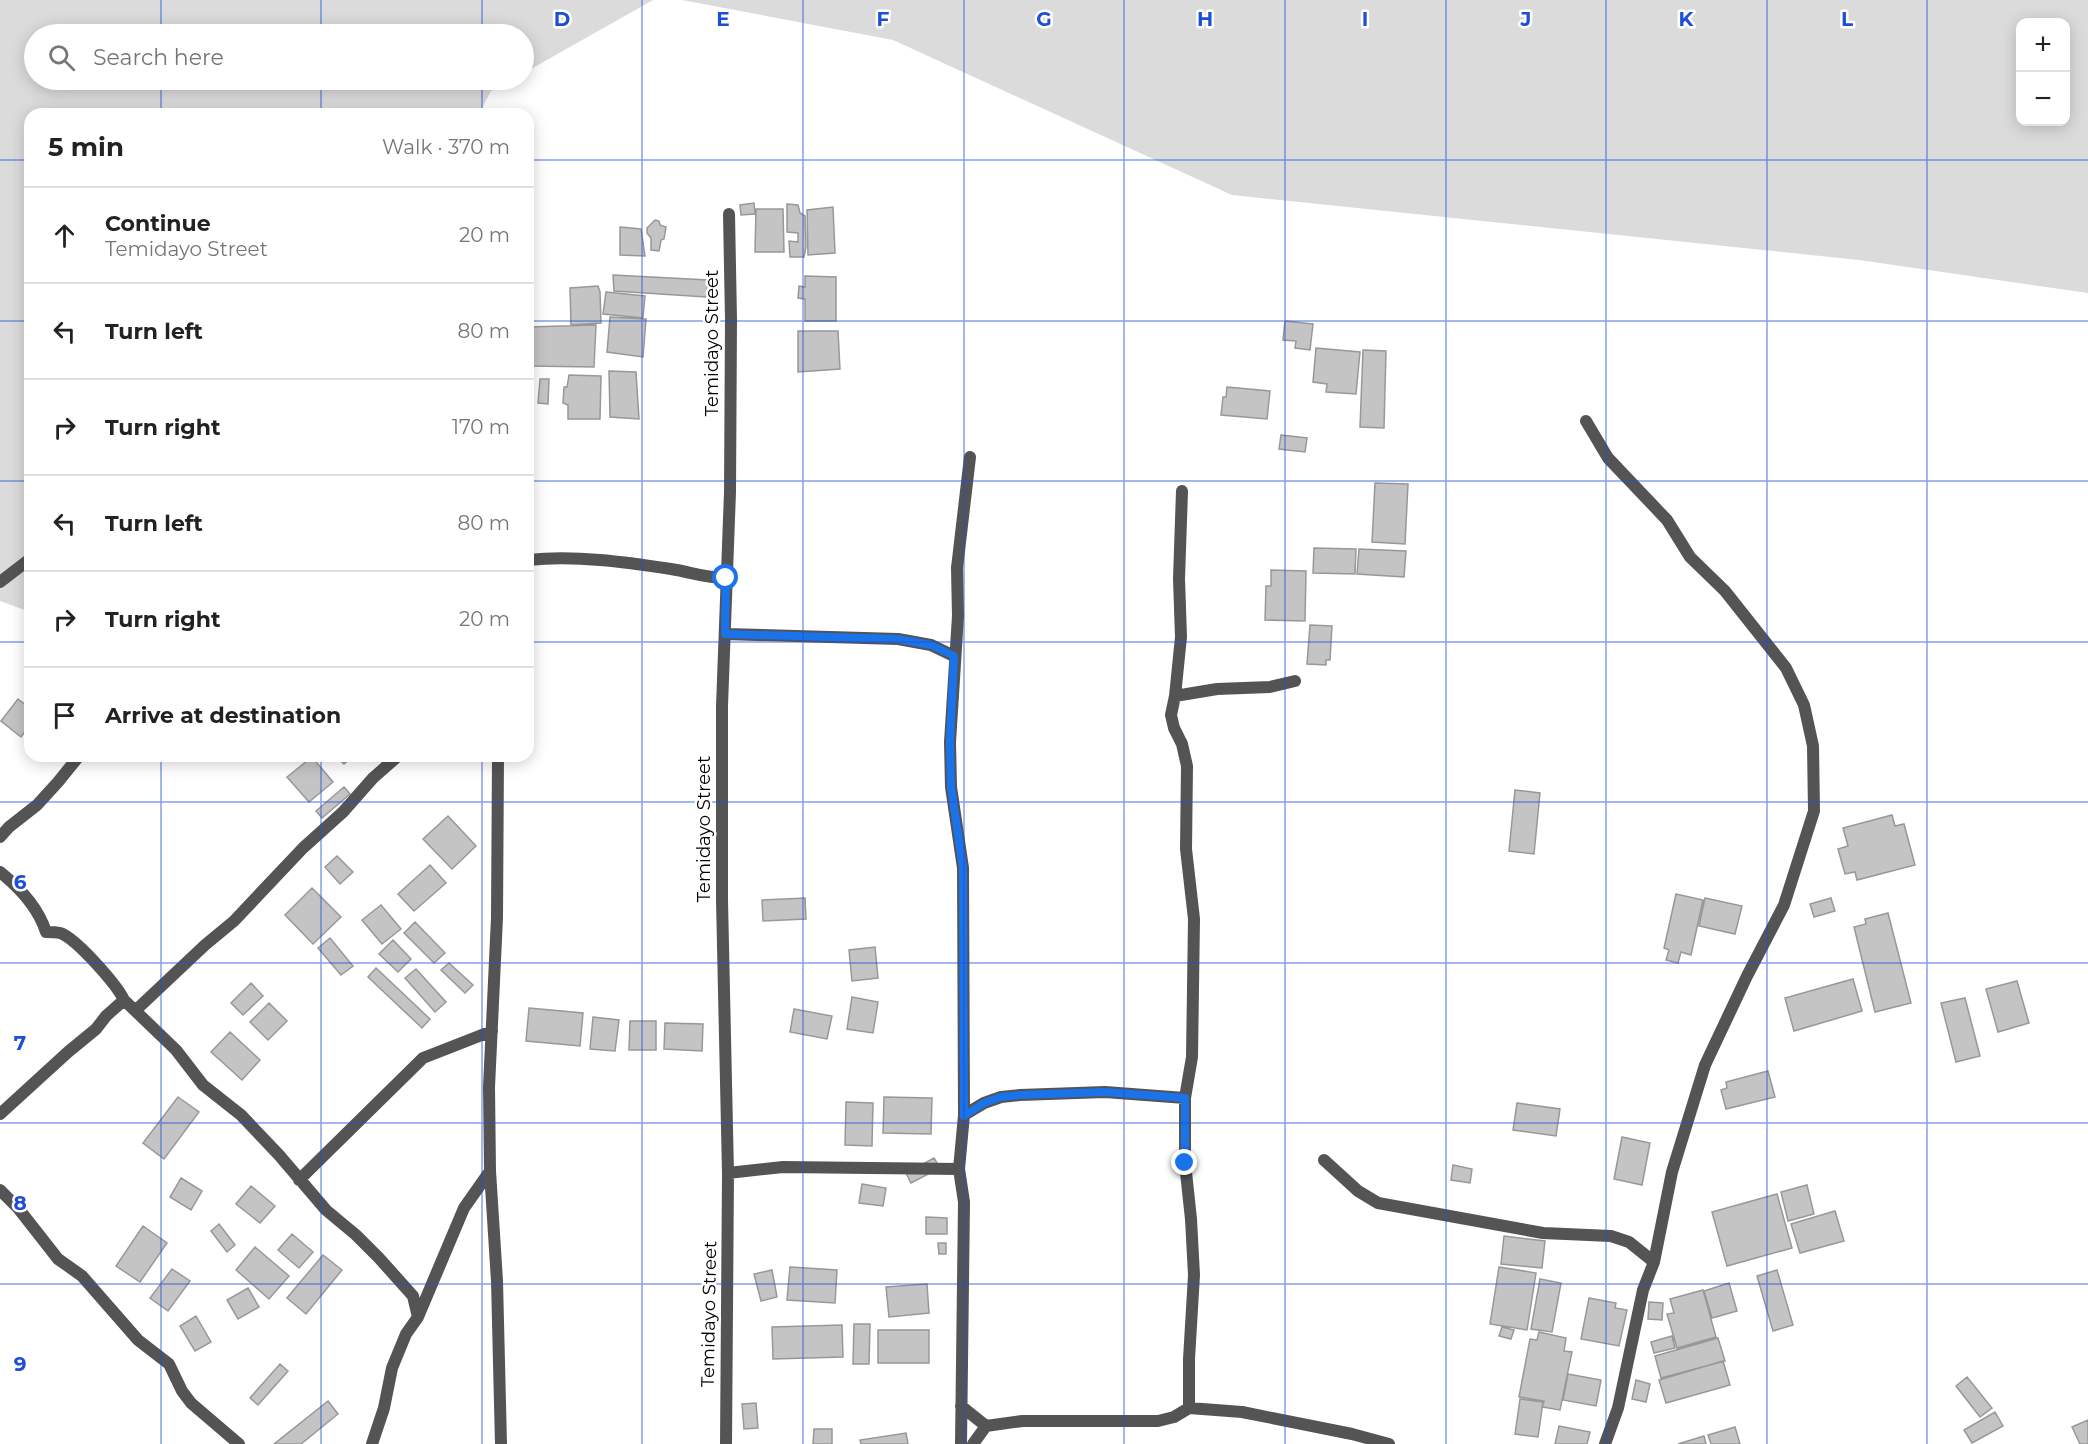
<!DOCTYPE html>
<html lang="en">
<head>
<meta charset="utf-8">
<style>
  :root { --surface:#fff; --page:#f6f6f6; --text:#222; --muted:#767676; --line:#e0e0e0 }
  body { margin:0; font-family:Montserrat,sans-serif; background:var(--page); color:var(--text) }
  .controls { position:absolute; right:18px; top:18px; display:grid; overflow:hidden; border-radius:12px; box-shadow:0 3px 15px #0003 }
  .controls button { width:54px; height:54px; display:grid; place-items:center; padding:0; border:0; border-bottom:2px solid var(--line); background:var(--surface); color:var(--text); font:30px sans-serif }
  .stop { position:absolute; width:18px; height:18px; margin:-14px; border:4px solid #1a73e8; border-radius:50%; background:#fff }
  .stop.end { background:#1a73e8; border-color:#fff; box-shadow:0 2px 6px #0008 }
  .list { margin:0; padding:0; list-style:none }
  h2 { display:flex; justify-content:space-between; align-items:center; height:78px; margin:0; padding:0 24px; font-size:26px }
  h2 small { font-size:20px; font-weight:400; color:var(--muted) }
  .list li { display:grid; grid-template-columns:39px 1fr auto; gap:18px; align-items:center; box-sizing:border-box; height:96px; padding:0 24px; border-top:2px solid var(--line) }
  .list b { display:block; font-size:22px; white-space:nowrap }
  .list p { margin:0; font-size:20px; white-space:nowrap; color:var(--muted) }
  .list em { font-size:20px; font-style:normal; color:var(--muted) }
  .icon { flex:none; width:33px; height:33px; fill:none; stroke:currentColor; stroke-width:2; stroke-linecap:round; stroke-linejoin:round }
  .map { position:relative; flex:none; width:2088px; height:1444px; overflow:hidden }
  .search { position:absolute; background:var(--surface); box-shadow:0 3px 15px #0003; left:24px; top:24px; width:510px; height:66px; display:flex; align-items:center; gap:15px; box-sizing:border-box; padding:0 21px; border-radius:33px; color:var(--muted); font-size:22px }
  .panel { position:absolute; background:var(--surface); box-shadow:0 3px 15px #0003; left:24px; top:108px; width:510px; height:654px; border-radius:18px }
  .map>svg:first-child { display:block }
</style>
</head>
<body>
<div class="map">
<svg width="2088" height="1444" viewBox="0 0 2088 1444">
  <rect width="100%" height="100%" fill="#fff"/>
  <path fill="#dbdbdb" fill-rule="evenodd" d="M0 0H653L524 73V34H34V80H512L491 91 479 114H30V612L0 601Z
    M682 0H2088V293L1859 260 1232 195 893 40ZM2020 22H2066V122H2020Z"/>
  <path fill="#c4c4c4" stroke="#989898" stroke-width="1.5" d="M754 203 755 214 741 215 740 205Z
    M787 204 798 205 800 213 805 216 806 247 804 257H790L789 241 798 242V233L787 232Z
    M833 207 835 253 808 255 807 210Z
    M756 209H783L784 252H755Z
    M655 220 659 221 660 225 666 227 664 239 661 240 659 251 651 250V238L647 233V228Z
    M620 227 641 229 645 256 620 255Z
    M613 275 708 280 706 297 614 291Z
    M805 276 836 277V321H805V299L798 298 799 286 805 287Z
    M598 286 600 292 601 323 571 325 570 288Z
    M606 292 645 296 643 318 603 314Z
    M610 317 646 319 643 357 607 352Z
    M1285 321 1313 324 1310 350 1295 348 1296 341 1283 340Z
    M596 325 594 367 528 366V327Z
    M798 331H838L840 369 798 372Z
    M1316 348 1360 352 1356 394 1326 392 1327 384 1313 382Z
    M1363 350 1386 351 1384 428 1360 427Z
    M609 371 636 372 639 419 610 417Z
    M569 375 601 376 600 419H568V405L563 403 564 387H567Z
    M540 379H549L548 404 538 403Z
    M1227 387 1270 391 1267 419 1221 415 1223 397H1226Z
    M1281 435 1307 438 1305 452 1279 449Z
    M1375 483 1408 484 1405 544 1372 542Z
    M1314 548 1356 549 1355 574 1313 573Z
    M1359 549 1406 551 1404 577 1357 574Z
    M1271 570 1306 571 1305 621 1265 620 1266 586H1271Z
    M1310 625 1332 626 1330 660H1326V665L1307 664Z
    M18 699 30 708V725L21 737 1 721Z
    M336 756H353L344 764Z
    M312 757 333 782 309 802 287 777Z
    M344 787 350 794 322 818 316 811Z
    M1515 790 1540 793 1534 854 1509 851Z
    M1892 815 1895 826 1904 824 1915 865 1857 880 1855 872 1845 874 1838 849 1848 846 1843 828Z
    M448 816 476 846 452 869 423 839Z
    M337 856 353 872 340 884 325 867Z
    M430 865 446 883 414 911 398 894Z
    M312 888 341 917 313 944 285 915Z
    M1676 894 1703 900 1691 955 1681 952 1678 963 1666 960 1669 950 1664 948Z
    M805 898 806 919 763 921 762 900Z
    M1705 898 1742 906 1735 934 1699 926Z
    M1831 898 1835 911 1814 917 1810 904Z
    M381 905 401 929 382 944 362 920Z
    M1888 913 1911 1003 1875 1012 1854 927 1866 924 1865 919Z
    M415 922 445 953 434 963 404 933Z
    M330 938 353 966 341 975 318 948Z
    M393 940 411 959 398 972 379 954Z
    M875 947 878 978 852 981 849 950Z
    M449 963 473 985 465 993 441 970Z
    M376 968 430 1019 422 1028 368 977Z
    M416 969 446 1002 435 1012 405 978Z
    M1853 979 1862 1011 1794 1031 1785 998Z
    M2017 981 2029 1023 1998 1032 1986 989Z
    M251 983 263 996 243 1015 231 1003Z
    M852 997 878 1002 873 1033 847 1029Z
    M1965 998 1980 1056 1956 1062 1941 1003Z
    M269 1003 287 1021 268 1040 250 1022Z
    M529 1008 583 1013 580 1046 526 1041Z
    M794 1009 832 1016 827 1039 790 1032Z
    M593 1017 619 1020 615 1051 590 1049Z
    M630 1021H656V1050H629Z
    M665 1023 703 1024 702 1051 664 1049Z
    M230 1032 260 1060 242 1080 211 1052Z
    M1768 1071 1775 1097 1726 1109 1721 1090 1727 1088 1726 1082Z
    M178 1097 199 1112 164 1159 143 1143Z
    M884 1097 932 1098 931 1134 883 1133Z
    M846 1102 873 1103 872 1146 845 1145Z
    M1517 1103 1560 1109 1556 1136 1513 1130Z
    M1622 1137 1650 1143 1642 1185 1614 1179Z
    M934 1158 940 1168 911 1183 906 1173Z
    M1453 1165 1472 1169 1470 1183 1451 1180Z
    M181 1178 202 1191 191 1210 170 1197Z
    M862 1184 886 1188 883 1206 859 1203Z
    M1807 1185 1814 1214 1788 1221 1781 1192Z
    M251 1186 275 1206 260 1223 236 1204Z
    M1777 1194 1792 1248 1727 1266 1712 1212Z
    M1835 1211 1844 1241 1800 1253 1791 1224Z
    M926 1217 947 1218V1234H926Z
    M219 1224 235 1245 227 1252 211 1231Z
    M143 1226 167 1243 140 1282 116 1266Z
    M292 1234 313 1252 299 1268 278 1250Z
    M1504 1236 1545 1241 1542 1268 1501 1264Z
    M938 1243H946V1254H939Z
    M255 1247 289 1276 269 1299 236 1270Z
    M323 1255 342 1270 306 1314 287 1298Z
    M790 1267 837 1270 835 1303 787 1300Z
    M1499 1267 1536 1273 1527 1330 1490 1324Z
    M172 1269 190 1281 168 1311 150 1298Z
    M772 1270 777 1297 761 1301 754 1274Z
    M1777 1270 1793 1325 1773 1331 1757 1276Z
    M1540 1279 1561 1283 1552 1332 1531 1329Z
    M1729 1283 1737 1311 1712 1318 1704 1291Z
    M927 1284 929 1313 889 1317 886 1287Z
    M248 1288 259 1307 238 1319 227 1300Z
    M1703 1290 1716 1337 1677 1348 1667 1314 1674 1313 1670 1299Z
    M1589 1298 1616 1303 1615 1308 1627 1310 1619 1346 1581 1339Z
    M1649 1302 1663 1303 1662 1320 1648 1319Z
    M196 1316 211 1342 195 1351 180 1326Z
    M854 1324H870L869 1364H853Z
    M842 1325 843 1357 773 1359 772 1327Z
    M1502 1327 1514 1330 1511 1339 1499 1336Z
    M878 1330H929V1363H878Z
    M1539 1332 1566 1338 1564 1351 1572 1352 1560 1410 1542 1407 1544 1401 1519 1397 1530 1339 1537 1340Z
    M1672 1336 1675 1348 1654 1353 1651 1342Z
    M1718 1338 1725 1361 1661 1378 1655 1356Z
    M1723 1361 1730 1385 1666 1403 1659 1380Z
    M280 1364 288 1371 258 1405 250 1398Z
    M1568 1374 1601 1380 1596 1406 1563 1400Z
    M1967 1377 1992 1408 1980 1417 1956 1386Z
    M1636 1380 1650 1384 1646 1402 1632 1399Z
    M1520 1399 1543 1402 1538 1437 1515 1434Z
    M328 1401 338 1414 301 1444H274Z
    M756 1403 758 1428 744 1429 742 1404Z
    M1995 1412 2003 1426 1972 1443 1964 1430Z
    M2088 1420V1444H2080L2072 1427Z
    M1559 1426 1590 1432 1587 1444H1555Z
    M1735 1427 1740 1444H1711L1708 1435Z
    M814 1429H832V1444H813Z
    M906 1433 908 1444H861L860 1440Z
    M1704 1436 1706 1444H1678Z"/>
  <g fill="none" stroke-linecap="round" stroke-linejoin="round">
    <path stroke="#545454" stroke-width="12" d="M1586 421 1608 458 1667 520 1690 557 1725 591 1786 668 1804 705 1813 746 1814 811 1784 905 1747 976 1705 1065 1672 1172 1654 1262
      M1182 491 1179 579 1181 637 1175 696 1171 715 1174 728 1182 744 1187 766 1186 849 1194 919 1192 1057 1185 1098V1163L1191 1219 1194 1275 1189 1359V1408
      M528 560C575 555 625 562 671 569 691 572 705 578 726 578
      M0 582 30 559
      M725 634 898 639 931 645 954 656
      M1175 696 1217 689 1270 687 1295 681
      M498 756 497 918 489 1087 490 1171 497 1281 501 1444
      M0 837 9 827 37 805 58 782 79 756
      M0 872C20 888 38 907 46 932 50 932 56 932 60 933 76 938 117 985 124 1000
      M136 1010 205 945 234 921 303 848 343 812 373 778 398 756
      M0 1114 68 1052 96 1029 106 1016 124 1000 176 1050 203 1085 241 1115 279 1155 326 1210 356 1235 379 1258 413 1296 418 1317
      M964 1115 984 1103 1001 1097 1020 1095 1105 1092 1185 1098
      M1324 1160 1358 1191 1378 1203 1543 1233 1611 1236 1629 1242 1654 1262 1643 1290 1618 1408 1605 1444
      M728 1173 783 1167 959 1169
      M299 1180 423 1058 492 1031
      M0 1190 18 1208 58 1259 82 1276 138 1340 169 1364 182 1391 191 1403 239 1444
      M961 1406 986 1426 1022 1421H1158L1174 1417 1189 1408 1242 1412 1352 1434 1389 1444
      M372 1444 384 1408 392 1368 406 1334 418 1317 464 1208 490 1171
      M726 1444 728 1173 722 900V706L730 492 731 319 729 214
      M961 1444 964 1202 959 1169 964 1115 963 868 951 787 950 742 958 616 957 568 970 457
      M973 1444 986 1426"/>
  </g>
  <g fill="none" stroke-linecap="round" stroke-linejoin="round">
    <path stroke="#1a73e8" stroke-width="8" d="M726 578 725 634 898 639 931 645 954 656 950 742 951 787 963 868 964 1116 984 1103 1001 1097 1020 1095 1105 1092 1185 1098V1163"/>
  </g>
  <path fill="none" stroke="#1d4ed8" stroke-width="1.5" stroke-opacity="0.55" d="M161 0V34M321 0V34M482 0V34M642 0V1444M803 0V1444M964 0V1444M1124 0V1444M1285 0V1444M1446 0V1444M1606 0V1444M1767 0V1444M1927 0V1444M161 80V114M321 80V114M482 80V114M0 160H30M528 160H2088M0 321H30M528 321H2088M0 481H30M528 481H2088M0 642H30M528 642H2088M161 756V1444M321 756V1444M482 756V1444M0 802H2088M0 963H2088M0 1123H2088M0 1284H2088"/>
  <g text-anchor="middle" stroke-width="5" stroke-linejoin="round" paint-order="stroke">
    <g font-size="18" fill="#000" stroke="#fff">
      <text transform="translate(712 343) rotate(-90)" y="6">Temidayo Street</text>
      <text transform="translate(704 829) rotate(-90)" y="6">Temidayo Street</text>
      <text transform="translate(709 1314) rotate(-89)" y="6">Temidayo Street</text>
    </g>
  </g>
  <g font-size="20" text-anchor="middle" font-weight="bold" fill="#1d4ed8" stroke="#fff" stroke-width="5" stroke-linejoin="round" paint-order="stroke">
    <text x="562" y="26">D</text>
    <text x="723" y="26">E</text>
    <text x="883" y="26">F</text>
    <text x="1044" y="26">G</text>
    <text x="1205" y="26">H</text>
    <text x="1365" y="26">I</text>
    <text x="1526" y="26">J</text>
    <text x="1686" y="26">K</text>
    <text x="1847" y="26">L</text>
    <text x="20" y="889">6</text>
    <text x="20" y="1050">7</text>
    <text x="20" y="1210">8</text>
    <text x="20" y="1371">9</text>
  </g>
</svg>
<div class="controls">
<button>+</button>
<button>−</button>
</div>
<div class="stop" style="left:726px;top:578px"></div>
<div class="stop end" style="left:1185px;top:1163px"></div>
<div class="search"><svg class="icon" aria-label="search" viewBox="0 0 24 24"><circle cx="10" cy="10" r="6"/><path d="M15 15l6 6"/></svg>Search here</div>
<section class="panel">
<h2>5 min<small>Walk · 370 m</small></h2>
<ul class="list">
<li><svg class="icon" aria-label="ahead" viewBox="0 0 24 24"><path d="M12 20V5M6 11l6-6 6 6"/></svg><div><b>Continue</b><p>Temidayo Street</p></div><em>20 m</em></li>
<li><svg class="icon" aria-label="left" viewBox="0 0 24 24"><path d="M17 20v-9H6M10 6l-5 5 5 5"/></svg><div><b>Turn left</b></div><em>80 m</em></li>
<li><svg class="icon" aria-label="right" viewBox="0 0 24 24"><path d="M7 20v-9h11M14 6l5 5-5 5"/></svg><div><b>Turn right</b></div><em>170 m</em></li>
<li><svg class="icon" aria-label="left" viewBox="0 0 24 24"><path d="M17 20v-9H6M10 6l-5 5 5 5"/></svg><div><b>Turn left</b></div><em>80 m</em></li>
<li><svg class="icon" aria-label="right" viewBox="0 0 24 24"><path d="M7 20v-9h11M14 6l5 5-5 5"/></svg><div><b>Turn right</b></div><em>20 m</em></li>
<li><svg class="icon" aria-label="arrive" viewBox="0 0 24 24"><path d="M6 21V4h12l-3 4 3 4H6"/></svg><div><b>Arrive at destination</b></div></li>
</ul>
</section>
</div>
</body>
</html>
